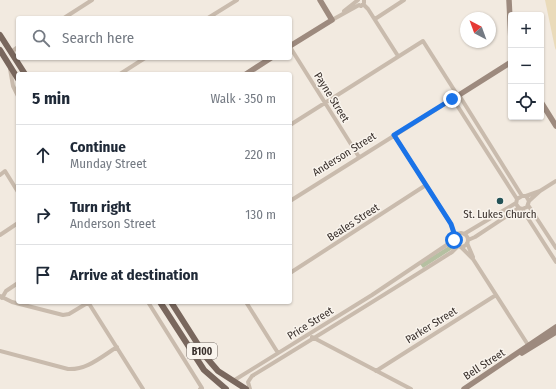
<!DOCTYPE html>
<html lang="en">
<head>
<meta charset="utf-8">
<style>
  :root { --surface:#fff; --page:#f6f6f7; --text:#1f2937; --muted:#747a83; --line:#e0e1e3 }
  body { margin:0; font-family:"Fira Sans Condensed",sans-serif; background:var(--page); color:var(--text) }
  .controls { position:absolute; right:12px; top:12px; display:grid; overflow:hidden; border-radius:4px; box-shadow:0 1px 3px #0004 }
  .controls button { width:36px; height:36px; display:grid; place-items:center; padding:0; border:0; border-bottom:1px solid var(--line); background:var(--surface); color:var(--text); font:20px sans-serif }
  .compass { position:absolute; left:460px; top:12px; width:36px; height:36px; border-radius:50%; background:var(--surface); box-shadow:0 1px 3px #0004; rotate:319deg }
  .stop { position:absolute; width:12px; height:12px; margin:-9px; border:3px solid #1a73e8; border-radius:50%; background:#fff }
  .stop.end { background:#1a73e8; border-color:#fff; box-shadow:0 1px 4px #0008 }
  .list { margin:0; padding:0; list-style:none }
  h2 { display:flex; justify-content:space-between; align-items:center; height:52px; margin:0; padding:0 16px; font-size:17px }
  h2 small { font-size:13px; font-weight:400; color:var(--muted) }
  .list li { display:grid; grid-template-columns:26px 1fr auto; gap:12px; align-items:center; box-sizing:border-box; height:60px; padding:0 16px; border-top:1px solid var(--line) }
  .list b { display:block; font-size:15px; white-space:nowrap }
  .list p { margin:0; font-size:13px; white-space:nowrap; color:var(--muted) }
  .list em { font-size:13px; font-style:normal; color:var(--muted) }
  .icon { flex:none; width:22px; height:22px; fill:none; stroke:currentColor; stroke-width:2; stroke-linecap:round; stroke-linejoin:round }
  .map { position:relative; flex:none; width:556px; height:389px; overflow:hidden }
  .search { position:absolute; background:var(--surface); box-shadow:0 1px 3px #0004; left:16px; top:16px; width:276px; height:44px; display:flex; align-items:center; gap:10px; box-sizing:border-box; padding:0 14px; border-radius:4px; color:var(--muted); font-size:15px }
  .panel { position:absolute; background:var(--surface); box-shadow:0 1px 3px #0004; left:16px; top:72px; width:276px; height:232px; border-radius:4px }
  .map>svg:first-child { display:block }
</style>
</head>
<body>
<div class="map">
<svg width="556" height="389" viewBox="0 0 556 389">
  <rect width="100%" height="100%" fill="#f2eae0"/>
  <path fill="#b5c0a1" d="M452 244 454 248 423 268 420 264Z"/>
  <path fill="#eadbba" d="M545 0H556V50L555 48Z"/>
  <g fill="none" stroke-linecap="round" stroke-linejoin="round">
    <path stroke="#c9bbad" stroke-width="4" d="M364 5 368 9 398 56
      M361 6 364 3V0
      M344 11 358 0
      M64 18 92 0
      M208 18 237 0
      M375 19 404 0
      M332 20 359 5
      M290 47 359 157
      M11 52 18 47
      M10 69 13 86 18 96
      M120 74 145 58
      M453 99 517 199
      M290 125 423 41 458 96
      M394 135 451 224 455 237
      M0 175 5 171 18 192
      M526 196 540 191 556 181
      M290 201 459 95 522 196
      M529 201 540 191
      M528 205 556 248
      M522 209 556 262
      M454 240a7 7 0 1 1 14 0a7 7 0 1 1-14 0Z
      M464 234 516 203
      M0 235 18 223
      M468 240 475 237 519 208 522 209 527 207 529 201 526 196H522L517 199 516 204 519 208
      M467 243 473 257
      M461 247 473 259 530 348
      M290 273 426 185
      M0 296 12 302 63 315 69 314 89 302
      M2 298 6 291 18 283
      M88 302 143 389
      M148 302 202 388 200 389
      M246 302 278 353
      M312 337 411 389
      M0 351 68 369C87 370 101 357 117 347
      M376 371 496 295
      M233 381 372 295 454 240
      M250 389 248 382 252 376C319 335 386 294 452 252L458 246"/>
    <path stroke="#9d8a7e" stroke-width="5.5" d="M509 0 511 41
      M290 46 332 20 320 0
      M246 74 271 58
      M459 95 511 62
      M541 102 556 126
      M522 353 556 332
      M464 389 556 327"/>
    <path stroke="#79675d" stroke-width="6" d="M0 35 25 74
      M0 50 18 79
      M160 302 204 370 226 389
      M171 302 206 357 218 371 246 389"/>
  </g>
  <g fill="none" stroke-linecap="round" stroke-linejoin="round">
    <path stroke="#1a73e8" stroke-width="5" d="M452 99 394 135 451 224 455 236 454 240"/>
  </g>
  <circle fill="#235257" stroke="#f9f4ed" stroke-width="1.5" cx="500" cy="201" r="4"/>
  <g text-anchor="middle" stroke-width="3" stroke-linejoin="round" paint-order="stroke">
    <rect fill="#f9f4ed" stroke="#726a65" stroke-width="1" x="187" y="343" width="30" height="16" rx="3"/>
    <g font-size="10" font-weight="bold" fill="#382f2b">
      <text x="202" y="355">B100</text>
    </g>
    <g font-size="11" fill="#382f2b" stroke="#f9f4ed">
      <text transform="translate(332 97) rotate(58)" y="4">Payne Street</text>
      <text transform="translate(344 154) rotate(-32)" y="4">Anderson Street</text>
      <text transform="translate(353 222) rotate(-33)" y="4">Beales Street</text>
      <text transform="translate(310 323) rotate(-32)" y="4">Price Street</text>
      <text transform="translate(431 325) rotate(-32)" y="4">Parker Street</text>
      <text transform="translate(484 364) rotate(-33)" y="4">Bell Street</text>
    </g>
    <g font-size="11" fill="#382f2b" stroke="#f9f4ed">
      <text x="500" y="218">St. Lukes Church</text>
    </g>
  </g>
</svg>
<div class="controls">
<button>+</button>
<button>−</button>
<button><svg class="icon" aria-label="locate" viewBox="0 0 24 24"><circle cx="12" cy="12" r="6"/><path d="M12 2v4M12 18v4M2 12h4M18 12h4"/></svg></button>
</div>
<svg class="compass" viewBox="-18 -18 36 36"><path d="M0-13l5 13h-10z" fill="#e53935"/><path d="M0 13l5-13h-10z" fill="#747a83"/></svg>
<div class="stop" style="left:454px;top:240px"></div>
<div class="stop end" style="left:452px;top:99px"></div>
<div class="search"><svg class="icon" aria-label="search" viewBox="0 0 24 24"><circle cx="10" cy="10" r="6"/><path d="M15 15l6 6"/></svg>Search here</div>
<section class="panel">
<h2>5 min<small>Walk · 350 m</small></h2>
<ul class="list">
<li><svg class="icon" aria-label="ahead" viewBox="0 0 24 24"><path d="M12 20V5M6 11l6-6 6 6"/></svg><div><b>Continue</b><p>Munday Street</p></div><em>220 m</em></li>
<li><svg class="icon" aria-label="right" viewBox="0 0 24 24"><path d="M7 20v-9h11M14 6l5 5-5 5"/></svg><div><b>Turn right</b><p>Anderson Street</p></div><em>130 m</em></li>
<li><svg class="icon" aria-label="arrive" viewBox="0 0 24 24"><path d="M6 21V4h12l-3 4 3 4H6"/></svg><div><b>Arrive at destination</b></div></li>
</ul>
</section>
</div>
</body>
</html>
